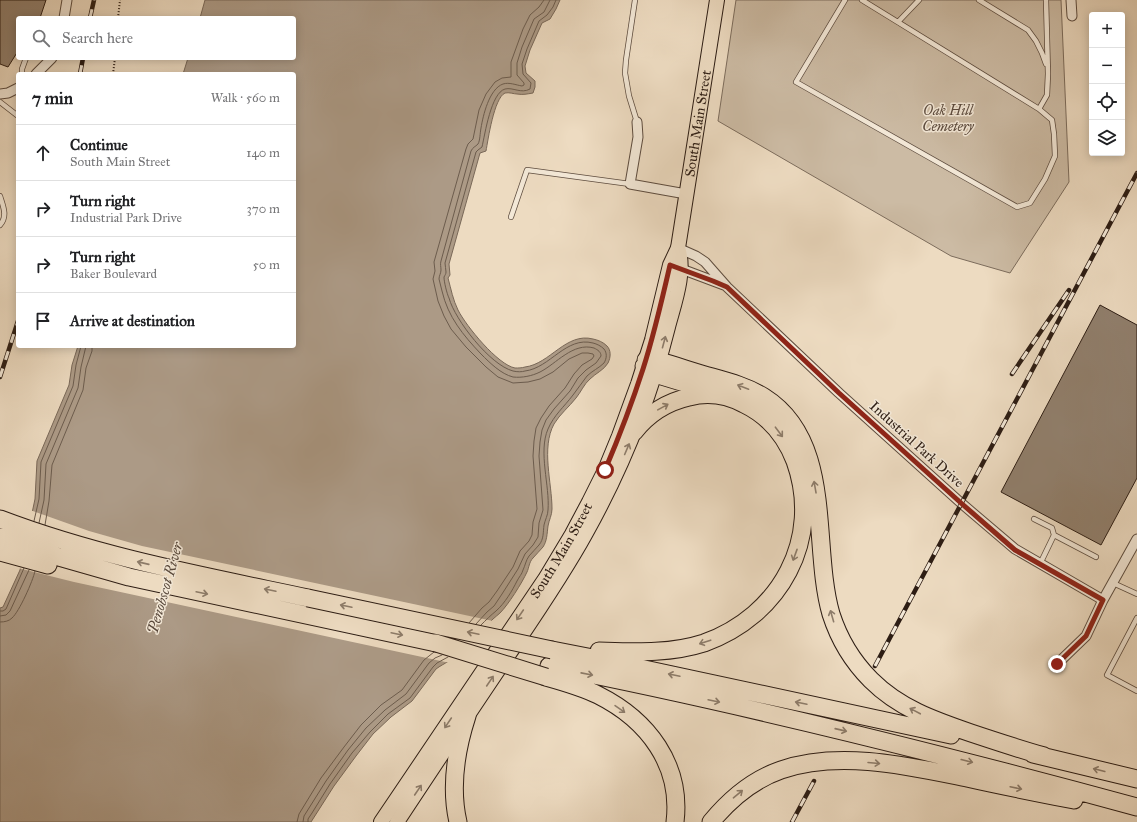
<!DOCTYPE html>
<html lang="en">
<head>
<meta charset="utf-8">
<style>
  :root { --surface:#fff; --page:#f6f6f6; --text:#202124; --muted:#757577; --line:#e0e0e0 }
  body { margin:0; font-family:"IM FELL Great Primer",serif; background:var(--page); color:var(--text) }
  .controls { position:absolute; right:12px; top:12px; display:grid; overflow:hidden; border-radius:4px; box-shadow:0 2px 10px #0003 }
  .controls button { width:36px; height:36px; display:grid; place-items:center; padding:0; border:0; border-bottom:1px solid var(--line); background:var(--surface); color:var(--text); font:20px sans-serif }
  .stop { position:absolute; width:12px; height:12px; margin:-9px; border:3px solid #8f2418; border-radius:50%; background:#fff }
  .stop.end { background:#8f2418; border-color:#fff; box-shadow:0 1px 4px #0008 }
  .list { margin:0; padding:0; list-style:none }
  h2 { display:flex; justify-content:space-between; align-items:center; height:52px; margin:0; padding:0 16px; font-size:17px }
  h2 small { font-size:13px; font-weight:400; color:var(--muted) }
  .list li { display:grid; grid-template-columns:26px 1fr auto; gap:12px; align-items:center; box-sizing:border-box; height:56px; padding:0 16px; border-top:1px solid var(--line) }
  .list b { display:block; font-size:15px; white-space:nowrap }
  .list p { margin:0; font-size:13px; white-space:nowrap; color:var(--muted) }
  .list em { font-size:13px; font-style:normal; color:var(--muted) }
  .icon { flex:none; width:22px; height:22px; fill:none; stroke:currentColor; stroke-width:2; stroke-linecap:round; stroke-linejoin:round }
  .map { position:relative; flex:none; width:1137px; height:822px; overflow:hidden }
  .search { position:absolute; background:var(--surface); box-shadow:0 2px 10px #0003; left:16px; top:16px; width:280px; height:44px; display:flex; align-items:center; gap:10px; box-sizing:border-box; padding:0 14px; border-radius:4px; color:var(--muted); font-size:15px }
  .panel { position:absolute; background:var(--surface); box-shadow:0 2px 10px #0003; left:16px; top:72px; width:280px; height:276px; border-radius:4px }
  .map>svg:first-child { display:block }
</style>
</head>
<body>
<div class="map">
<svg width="1137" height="822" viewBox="0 0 1137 822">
  <rect width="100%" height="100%" fill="#eddbc1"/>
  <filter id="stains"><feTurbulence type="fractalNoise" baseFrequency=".005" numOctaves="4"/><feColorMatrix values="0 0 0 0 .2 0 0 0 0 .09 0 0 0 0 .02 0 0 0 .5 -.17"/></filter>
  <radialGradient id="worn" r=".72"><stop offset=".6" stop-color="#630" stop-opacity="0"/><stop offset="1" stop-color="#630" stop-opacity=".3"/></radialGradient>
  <path fill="#ccbba4" stroke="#7c6c5c" d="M736 0H1061L1069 182 1010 273 951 256 718 121Z"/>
  <path fill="#ac9a86" stroke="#796858" d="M205 0H560L556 9 550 19 542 23 530 50 525 66 526 73 535 81V87L533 93C527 94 523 95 517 94 514 94 509 92 505 93 494 98 488 140 486 151L480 153 449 264 450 275 448 278C451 289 453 300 458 310 466 326 498 365 515 368 518 368 522 368 525 367 550 364 566 332 593 339 598 340 603 342 607 346 611 350 611 357 608 363 604 370 596 373 590 379 584 384 581 392 576 398 569 407 560 414 554 424 541 448 552 483 552 509 552 515 549 520 548 526 547 534 547 541 543 547 540 551 536 554 533 558 529 562 529 568 527 572 522 583 508 605 500 613 498 615 495 617 493 619 484 627 477 638 468 646 462 651 455 657 449 661 444 664 440 666 436 669L412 701 391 717 373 734 356 756 334 786 311 822H0V608L3 607 20 570 35 499 37 461 69 385 72 365 78 346H294V74H183L188 58H294V18H200Z"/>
  <path fill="#eddbc1" d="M30 510 89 531 142 546 493 621 471 645 450 663 74 582 18 568Z"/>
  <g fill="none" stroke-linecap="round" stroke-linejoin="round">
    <path stroke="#6c5c4d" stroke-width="1" d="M34 521 39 499 41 462 73 386 76 365 81 346
      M39 523 44 500 46 464 78 388 81 367 86 346
      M45 525 49 501 52 465 83 390 86 368 92 351V346
      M0 611H3L6 609 24 568
      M0 616 6 615 10 611 29 570
      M0 622C5 622 9 621 12 618 19 612 33 581 35 571
      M469 623 482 608 489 602 497 591 513 567 520 551 529 541 532 535 533 522 537 509 533 456 534 441 536 428 541 418 549 406 565 388 574 374 582 365 592 359 594 356 593 354 588 353H582L569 359 553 372 540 379 528 382 513 383 498 377 486 367 466 347 451 329 444 316 438 301 433 279 435 271 434 262 466 149 468 144 473 139 479 110 486 94 495 82 502 78 511 77V62L523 29 530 15 539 7 544 0
      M476 624 487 612 494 606 502 594 518 569 525 554 533 545 538 537 539 523 543 510 539 456 540 442 542 430 546 420 554 409 570 391 578 378 586 370 596 363 601 356C601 352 598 350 594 348 573 342 556 364 540 372 532 376 522 378 513 377 501 374 490 363 481 354 463 335 448 317 442 291 441 287 440 283 439 279 439 276 441 273 441 270 441 267 440 264 441 261L471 151C473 147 475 147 478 144 480 141 480 133 481 128 483 116 489 89 503 84 509 82 516 85 522 86L524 85V83L517 75V63L522 47 534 19 544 12 550 0
      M481 625C486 620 491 615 496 611 505 603 512 591 517 581 519 577 522 574 523 570 525 566 526 560 529 556 532 552 536 549 539 545 544 539 543 532 544 525 545 520 548 515 548 510 550 486 538 452 548 429 554 415 564 407 573 395 578 389 582 382 587 376 592 371 599 368 604 363 607 358 607 353 604 349 601 346 597 344 593 343 566 336 550 368 525 371 522 372 517 372 513 371 490 365 455 320 449 298 447 294 444 282 444 277 445 275 446 274 446 272 446 269 445 266 445 263L476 152 478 150 482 147C485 134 491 93 505 89 513 87 521 94 530 89L531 83 523 74 522 64 527 49 539 21 547 15 553 7 556 0
      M297 822 299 814 321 778 344 747 361 725 381 705 402 690 424 660 434 652
      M303 822 304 816 326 781 348 750 366 728 385 710 406 694 429 663 435 658 442 655
      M308 822V819L312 813 330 784 352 753 370 732 388 714 410 698 433 667 437 663 448 657"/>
  </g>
  <path fill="#91806e" stroke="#2d1d14" d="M0 0H46L40 18H18V51L8 67 0 64Z
    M1100 305 1137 325V478L1101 545 1001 492Z"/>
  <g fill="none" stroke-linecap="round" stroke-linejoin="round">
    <defs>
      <path id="lane" d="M635 0 626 60 625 73 629 96 637 122
        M845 0 796 82 1017 207 1030 203 1045 179 1055 156 1054 134 1052 120 1039 109 862 0
        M979 0 1028 30 1036 41 1042 53 1046 64
        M898 22 919 0
        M22 74V69L26 58
        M0 102 18 116
        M1039 109 1047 95 1048 74 1046 0
        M0 196C3 206 8 216 0 225
        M511 217 527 170 630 184
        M1034 519 1052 528 1054 535
        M1040 564 1054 535 1096 557
        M1113 583 1137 594
        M1137 618 1107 675 1137 691"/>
      <path id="street" d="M1071 0 1072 16
        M64 18 67 0
        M36 74 52 58
        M0 94 8 93 18 88
        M637 122 638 137 630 184 686 194
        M678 248 696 256 705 262 727 287 839 393 961 503 1015 549 1103 600
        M676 267 724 285
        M1057 664 1086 636 1103 600 1137 539"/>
      <g id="primary">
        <path id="s1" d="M381 822 545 579 572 534 589 502 605 470 619 436 638 384 652 340 670 265 678 248 717 0"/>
        <path d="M397 822C434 766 471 710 509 654 536 614 563 575 586 533 622 468 650 399 668 327 674 304 686 272 678 248"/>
      </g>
      <path id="highway" d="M646 360H652L659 361C677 366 694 372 712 377 730 382 748 387 764 397 835 442 811 545 831 614 839 639 852 661 871 680 899 708 933 720 971 733 995 741 1019 749 1044 756
        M644 366 649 371 655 374 711 391
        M0 519C100 557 204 576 308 598
        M0 537 59 557 129 577 436 643
        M0 552 48 565
        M552 650 598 659 951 735
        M599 651C634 652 670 654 704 643 780 616 823 539 795 461 785 435 769 416 744 404 727 395 708 392 689 397 667 402 648 414 634 432
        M549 666C747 705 942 754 1137 807
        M546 677C564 682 582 687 598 695 648 720 682 765 675 822
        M1033 754 1137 779
        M458 822C450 787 456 750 467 716
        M711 822C730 799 752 780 781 770 839 750 908 766 967 778 1002 786 1038 793 1074 800"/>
    </defs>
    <use href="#lane" stroke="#5d4c3f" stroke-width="6"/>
    <use href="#street" stroke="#5d4c3f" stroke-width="11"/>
    <use href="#primary" stroke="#2d1d14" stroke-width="16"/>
    <use href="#highway" stroke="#2d1d14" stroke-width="19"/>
    <path stroke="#2d1d14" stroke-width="2" stroke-dasharray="1 2" stroke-linecap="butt" d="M118 18 120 0
      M113 74 115 58"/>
    <use href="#lane" stroke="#f3e8d7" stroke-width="4.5"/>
    <use href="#street" stroke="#f3e8d7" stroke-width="9"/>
    <use href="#primary" stroke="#eddbc1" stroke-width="14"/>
    <use href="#highway" stroke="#eddbc1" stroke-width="17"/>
    <defs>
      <path id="rail" d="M90 18 94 0
        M80 74 83 58
        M1012 374 1069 290
        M0 377 18 321
        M875 666 1137 173
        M792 822 814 781"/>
    </defs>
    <use href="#rail" stroke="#2d1d14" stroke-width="4.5"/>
    <use href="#rail" stroke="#f3e8d7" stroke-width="3" stroke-dasharray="9" stroke-linecap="butt"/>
    <defs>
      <path id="highway-bridge" d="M308 598 552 650
        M436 643 546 677"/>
    </defs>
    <use href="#highway-bridge" stroke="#2d1d14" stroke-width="19" stroke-linecap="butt"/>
    <use href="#highway-bridge" stroke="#eddbc1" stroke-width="17"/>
  </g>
  <defs><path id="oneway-shaft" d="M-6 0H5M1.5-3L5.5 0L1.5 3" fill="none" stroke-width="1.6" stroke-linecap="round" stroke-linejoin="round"/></defs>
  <g stroke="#8d7c6a">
    <use href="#oneway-shaft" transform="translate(664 342) rotate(-75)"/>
    <use href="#oneway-shaft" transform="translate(743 387) rotate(-159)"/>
    <use href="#oneway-shaft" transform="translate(663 407) rotate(-29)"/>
    <use href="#oneway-shaft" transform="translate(779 432) rotate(53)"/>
    <use href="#oneway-shaft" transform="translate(627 449) rotate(-67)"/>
    <use href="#oneway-shaft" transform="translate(815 487) rotate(-100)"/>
    <use href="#oneway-shaft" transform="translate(795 555) rotate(110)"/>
    <use href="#oneway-shaft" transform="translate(143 563) rotate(-167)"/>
    <use href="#oneway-shaft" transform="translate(270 590) rotate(-168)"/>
    <use href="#oneway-shaft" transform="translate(202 593) rotate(12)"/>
    <use href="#oneway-shaft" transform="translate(346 606) rotate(-168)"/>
    <use href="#oneway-shaft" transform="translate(520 615) rotate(124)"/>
    <use href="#oneway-shaft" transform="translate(832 616) rotate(-106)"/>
    <use href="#oneway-shaft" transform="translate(473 633) rotate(-168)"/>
    <use href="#oneway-shaft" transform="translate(397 634) rotate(12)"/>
    <use href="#oneway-shaft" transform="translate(705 642) rotate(162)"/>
    <use href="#oneway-shaft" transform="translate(587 674) rotate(11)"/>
    <use href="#oneway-shaft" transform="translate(674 675) rotate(-168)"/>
    <use href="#oneway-shaft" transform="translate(490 681) rotate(-56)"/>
    <use href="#oneway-shaft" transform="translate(714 701) rotate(12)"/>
    <use href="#oneway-shaft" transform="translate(801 703) rotate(-168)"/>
    <use href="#oneway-shaft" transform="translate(620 709) rotate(35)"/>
    <use href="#oneway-shaft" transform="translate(915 711) rotate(-152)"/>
    <use href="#oneway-shaft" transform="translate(448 723) rotate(124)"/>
    <use href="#oneway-shaft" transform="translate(841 730) rotate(13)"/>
    <use href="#oneway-shaft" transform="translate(967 761) rotate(14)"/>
    <use href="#oneway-shaft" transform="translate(874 763) rotate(5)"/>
    <use href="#oneway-shaft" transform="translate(1099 770) rotate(-166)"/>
    <use href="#oneway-shaft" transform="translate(1016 788) rotate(12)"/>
    <use href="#oneway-shaft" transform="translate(418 790) rotate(-56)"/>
    <use href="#oneway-shaft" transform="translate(738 794) rotate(-40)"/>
  </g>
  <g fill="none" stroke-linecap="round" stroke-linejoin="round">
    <path stroke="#8f2418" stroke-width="5" d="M605 470C619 437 632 403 643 369 654 335 662 300 670 265L713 281 727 287 839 393 961 503 1015 550 1103 600 1086 636 1057 664"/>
  </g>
  <g text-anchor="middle" stroke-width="3" stroke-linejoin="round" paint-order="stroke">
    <g font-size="14" font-style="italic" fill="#5d4c3f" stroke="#f3e8d7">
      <text x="948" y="115">Oak Hill<tspan x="948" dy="16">Cemetery</tspan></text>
    </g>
    <g font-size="14" fill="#2d1d14" stroke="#f3e8d7">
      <text dy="5" stroke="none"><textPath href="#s1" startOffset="778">South Main Street</textPath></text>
      <text transform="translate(917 444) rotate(42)" y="5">Industrial Park Drive</text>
      <text dy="5" stroke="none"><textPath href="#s1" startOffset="326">South Main Street</textPath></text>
    </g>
    <g font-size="15" font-style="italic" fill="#59493c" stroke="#f3e8d7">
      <text transform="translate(165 588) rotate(-74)" y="5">Penobscot River</text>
    </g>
  </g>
  <rect width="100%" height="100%" filter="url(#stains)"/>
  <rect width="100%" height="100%" fill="url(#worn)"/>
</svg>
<div class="controls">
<button>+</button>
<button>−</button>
<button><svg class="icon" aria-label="locate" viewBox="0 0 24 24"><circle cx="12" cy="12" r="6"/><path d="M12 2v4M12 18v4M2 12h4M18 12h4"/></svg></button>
<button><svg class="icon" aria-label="layers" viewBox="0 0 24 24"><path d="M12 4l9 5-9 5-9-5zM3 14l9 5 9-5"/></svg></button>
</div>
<div class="stop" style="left:605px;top:470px"></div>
<div class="stop end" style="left:1057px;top:664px"></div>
<div class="search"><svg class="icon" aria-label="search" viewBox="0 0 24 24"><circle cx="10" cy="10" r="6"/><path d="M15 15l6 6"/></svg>Search here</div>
<section class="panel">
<h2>7 min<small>Walk · 560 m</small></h2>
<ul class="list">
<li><svg class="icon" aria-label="ahead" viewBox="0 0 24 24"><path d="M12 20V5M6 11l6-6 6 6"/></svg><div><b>Continue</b><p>South Main Street</p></div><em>140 m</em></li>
<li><svg class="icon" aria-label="right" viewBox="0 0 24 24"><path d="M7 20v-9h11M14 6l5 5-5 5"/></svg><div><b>Turn right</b><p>Industrial Park Drive</p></div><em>370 m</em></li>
<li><svg class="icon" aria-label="right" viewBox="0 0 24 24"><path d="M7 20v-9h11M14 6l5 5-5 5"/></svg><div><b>Turn right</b><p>Baker Boulevard</p></div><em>50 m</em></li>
<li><svg class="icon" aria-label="arrive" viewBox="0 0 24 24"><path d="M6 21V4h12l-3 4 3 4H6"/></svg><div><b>Arrive at destination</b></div></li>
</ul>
</section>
</div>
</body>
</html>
